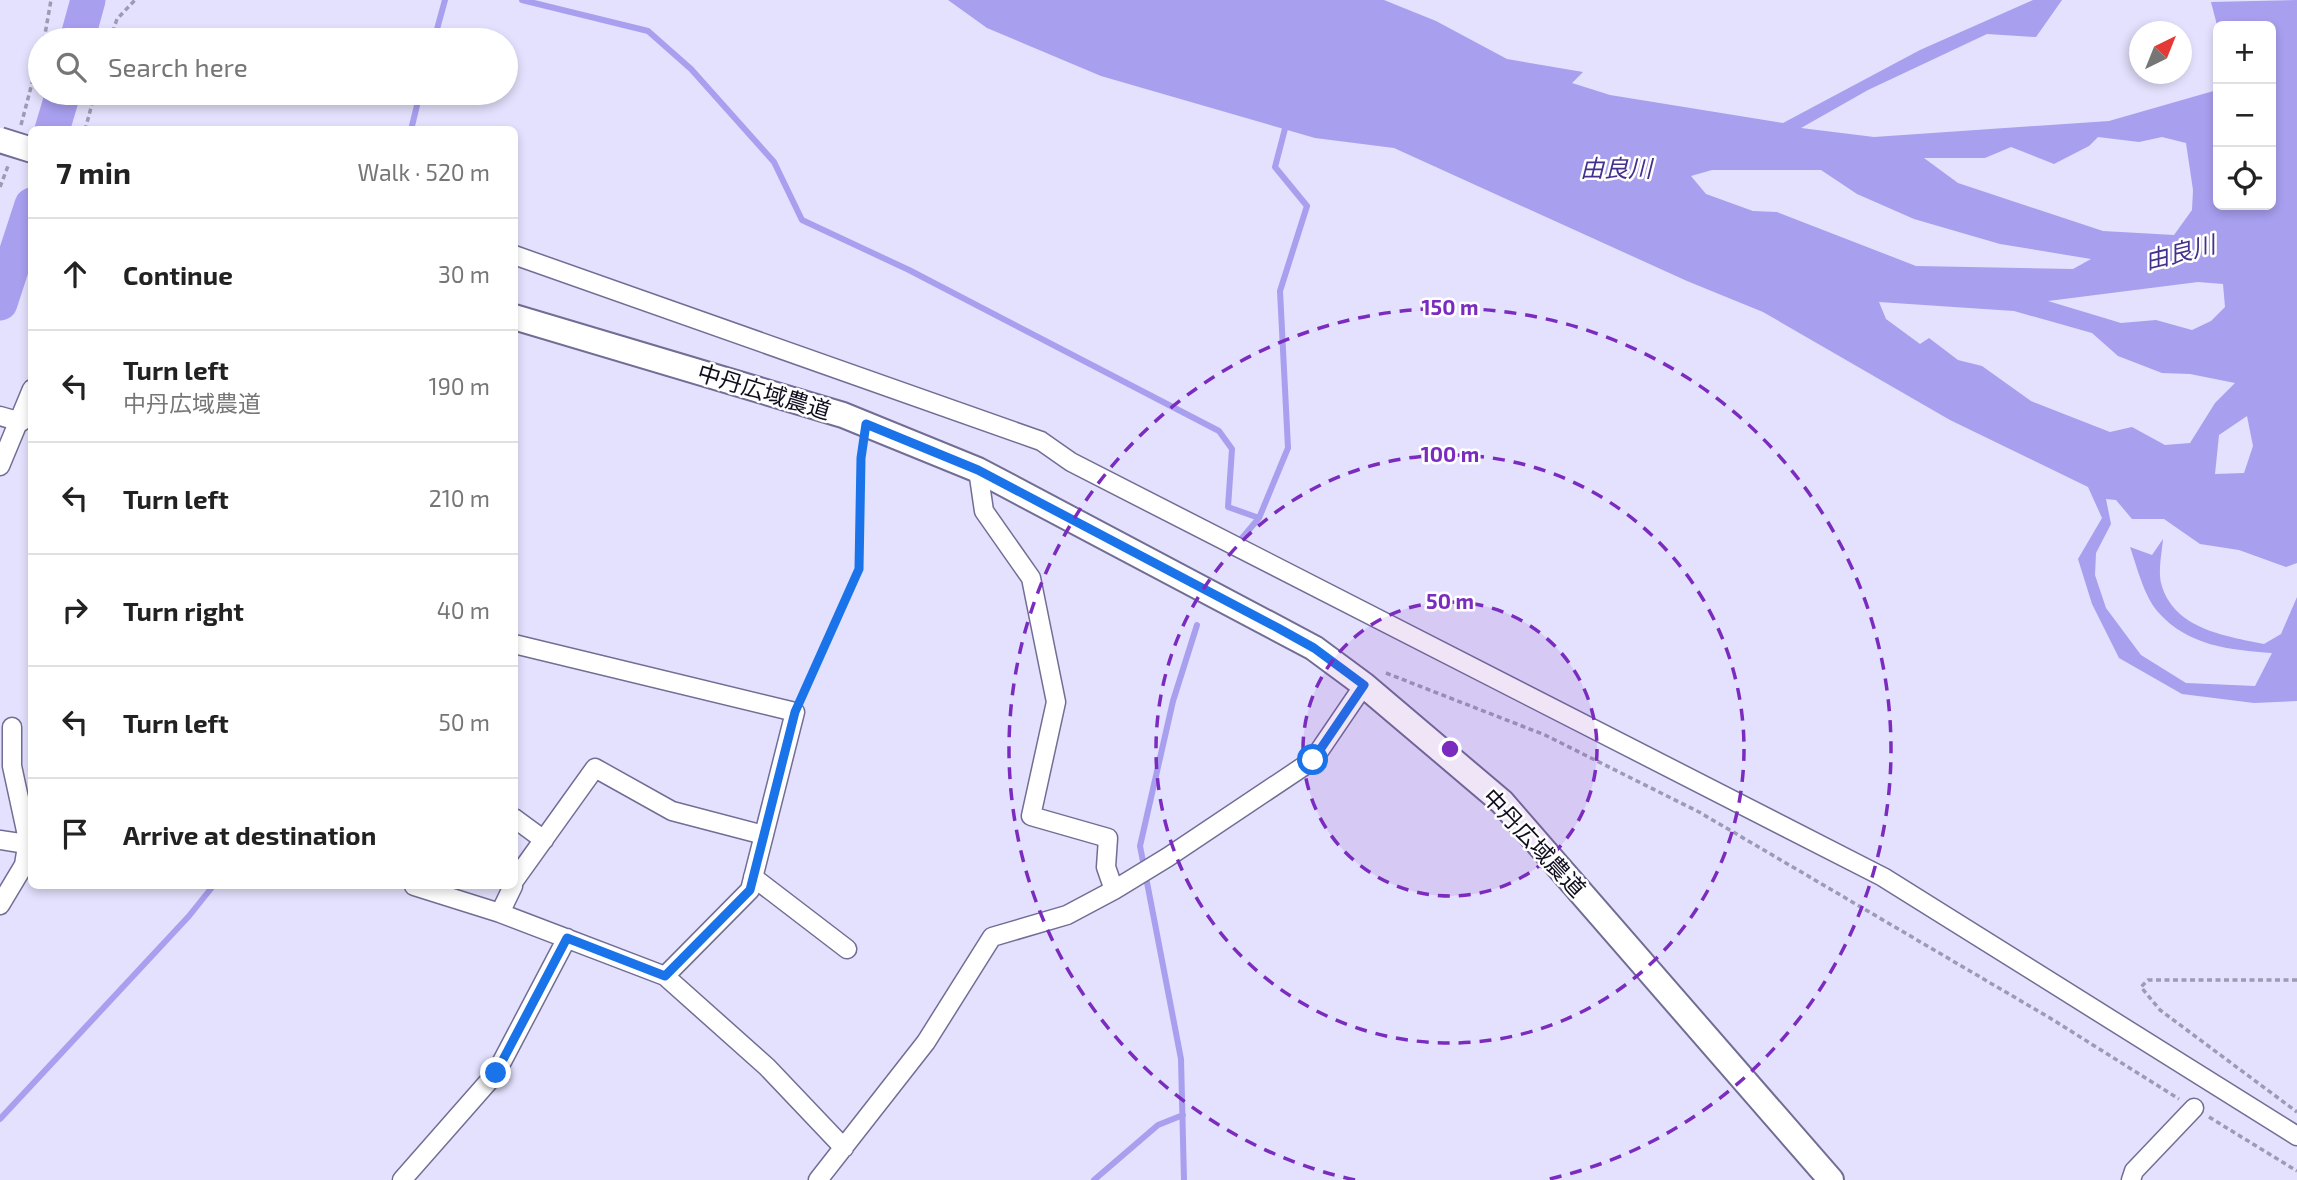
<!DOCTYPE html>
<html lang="en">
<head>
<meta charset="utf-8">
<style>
  :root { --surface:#fff; --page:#f6f6f6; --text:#222; --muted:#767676; --line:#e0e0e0 }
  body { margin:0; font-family:"Exo 2","Noto Sans JP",sans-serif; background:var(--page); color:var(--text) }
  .controls { position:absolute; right:21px; top:21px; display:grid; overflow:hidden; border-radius:10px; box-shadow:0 4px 10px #0003 }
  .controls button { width:63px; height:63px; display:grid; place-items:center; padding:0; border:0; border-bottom:2px solid var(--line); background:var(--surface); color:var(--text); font:35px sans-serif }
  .compass { position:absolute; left:2129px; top:21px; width:63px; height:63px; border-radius:50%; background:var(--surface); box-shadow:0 4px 10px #0003; rotate:43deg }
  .stop { position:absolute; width:21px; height:21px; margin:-16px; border:5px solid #1a73e8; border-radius:50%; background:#fff }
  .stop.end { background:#1a73e8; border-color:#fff; box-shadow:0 2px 7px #0008 }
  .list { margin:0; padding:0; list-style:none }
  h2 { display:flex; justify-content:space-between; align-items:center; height:91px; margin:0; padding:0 28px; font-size:30px }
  h2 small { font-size:23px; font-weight:400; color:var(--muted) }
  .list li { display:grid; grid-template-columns:46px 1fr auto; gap:21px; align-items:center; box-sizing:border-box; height:112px; padding:0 28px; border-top:2px solid var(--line) }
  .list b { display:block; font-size:26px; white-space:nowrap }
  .list p { margin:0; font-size:23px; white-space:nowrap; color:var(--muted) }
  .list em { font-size:23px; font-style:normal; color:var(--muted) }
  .icon { flex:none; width:38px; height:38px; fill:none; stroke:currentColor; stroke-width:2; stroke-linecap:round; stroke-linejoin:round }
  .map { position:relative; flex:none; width:2297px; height:1180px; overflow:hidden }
  .search { position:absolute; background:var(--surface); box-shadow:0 4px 10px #0003; left:28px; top:28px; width:490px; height:77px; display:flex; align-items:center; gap:18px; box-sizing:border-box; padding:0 24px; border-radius:38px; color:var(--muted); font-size:26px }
  .panel { position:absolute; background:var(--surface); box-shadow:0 4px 10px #0003; left:28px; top:126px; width:490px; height:763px; border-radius:10px }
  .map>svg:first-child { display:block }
</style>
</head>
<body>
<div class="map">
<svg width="2297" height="1180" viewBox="0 0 2297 1180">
  <rect width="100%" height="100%" fill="#e3e1fd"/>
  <path fill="#a89fef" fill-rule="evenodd" d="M948 0H1384L1436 21 1507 59 1583 72 1572 83 1610 95 1783 123 1920 50 2033 0H2062L2036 37 1987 34 1868 90 1801 128 1874 137 2109 121 2217 90 2218 44V205H2271V26H2218V29L2211 2 2297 0V563L2286 567 2239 550 2200 544 2164 519H2132L2116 500 2106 499 2111 524 2096 553 2095 575 2106 608 2141 655 2186 683 2255 686 2272 653C2230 650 2188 646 2158 612 2144 596 2137 567 2130 547L2152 555 2163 539C2162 552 2158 570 2161 583 2173 629 2225 636 2264 644L2281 634 2297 597V701L2254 703 2182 694 2119 658 2092 604 2078 559 2102 518 2088 487 1950 420 1763 312 1687 281 1394 148 1315 138 1101 76 987 28ZM2098 137 2139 142 2162 137 2186 143 2193 190 2192 210 2174 235 2103 231 1958 183 1924 158H1985L2011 147 2054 164 2089 146ZM1712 170H1821L1857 194 1914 219 2000 244 2091 259 2073 269 1916 266 1777 212 1753 211 1706 194 1691 176ZM2198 282 2223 284 2225 307 2211 321 2192 330 2156 320 2121 323 2048 301ZM1879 302 2014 311 2092 333 2118 356 2162 373 2190 374 2235 383 2215 403 2190 443 2165 445 2132 427 2110 432 2031 401 1982 366 1958 360 1929 338 1920 344 1886 319ZM2247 416 2253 446 2244 473 2215 474 2219 435Z"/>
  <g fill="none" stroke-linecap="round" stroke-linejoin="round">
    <path stroke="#a89fef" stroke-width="6" d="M522 0 648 31 691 69 774 162 802 220 909 270 1219 431 1232 449 1228 507 1259 518
      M434 40 445 0
      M411 130 420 93
      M1237 544 1259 518 1288 448 1280 291 1307 206 1275 167 1287 121
      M0 1119 189 916 213 886
      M1094 1180 1158 1125 1183 1115
      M1184 1180 1181 1059 1140 846 1173 701 1197 625"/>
    <path stroke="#a89fef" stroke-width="35" d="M77 40 88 0
      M52 130 63 93
      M0 303 32 205"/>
    <defs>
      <path id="street" d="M514 255 1041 441 1071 462 1883 877 2297 1136
        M0 416 21 422
        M0 466 32 389
        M978 470 984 511 1031 578 1056 702 1031 816 1108 838 1106 867 1114 890
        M514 644 795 712 750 890 665 976
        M514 818 544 840
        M0 840 20 843 32 839
        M753 877 847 949
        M514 881 595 768 672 811 764 835
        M414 886 500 913 665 976 767 1067 844 1148
        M0 905 24 865 28 840 12 766V727
        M500 913 513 886
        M402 1180 496 1073 567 938
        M818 1180 926 1042 992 937 1067 915 1114 890 1168 857 1313 760 1364 685
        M2131 1180 2134 1171 2194 1108"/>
      <path id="secondary" d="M514 317 843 415 978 470 1314 648 1364 685 1502 802 1831 1180"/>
    </defs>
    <use href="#street" stroke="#716d95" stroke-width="21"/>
    <use href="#secondary" stroke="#716d95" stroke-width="28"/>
    <path stroke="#9d9bb3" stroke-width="3.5" stroke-dasharray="5 3.5" stroke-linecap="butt" d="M44 40 51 0
      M110 40 117 19 135 0
      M21 125 40 53
      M85 130 95 93
      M0 187 8 166
      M1386 673 1545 735 1699 812 2050 1018 2179 1099
      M803 696 859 569 862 447
      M2297 980H2148L2141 987 2160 1010 2297 1112
      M2209 1117 2297 1171"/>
    <use href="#street" stroke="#fff" stroke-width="18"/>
    <use href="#secondary" stroke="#fff" stroke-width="24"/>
    <defs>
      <path id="secondary-bridge" d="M0 140 32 150"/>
    </defs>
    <use href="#secondary-bridge" stroke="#716d95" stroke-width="28" stroke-linecap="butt"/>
    <use href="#secondary-bridge" stroke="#fff" stroke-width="24"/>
  </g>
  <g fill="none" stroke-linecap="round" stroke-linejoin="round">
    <path stroke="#1a73e8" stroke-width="9" d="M496 1073 567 938 665 976 750 890 795 712 859 569 861 458 866 424 978 470 1278 628 1314 648 1364 685 1313 760"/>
  </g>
  <circle cx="1450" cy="749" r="147" fill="#7b2cbf" fill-opacity=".12"/>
  <g fill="none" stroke="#7b2cbf" stroke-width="3.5" stroke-dasharray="12 9">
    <circle cx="1450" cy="749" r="147"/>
    <circle cx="1450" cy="749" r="294"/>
    <path d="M1355 1180A441 441 0 1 1 1545 1180"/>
  </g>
  <g text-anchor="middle" stroke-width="5" stroke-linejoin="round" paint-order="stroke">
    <g font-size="23" fill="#100e1e" stroke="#fff">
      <text transform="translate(764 392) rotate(17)" y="8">中丹広域農道</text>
      <text transform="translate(1534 843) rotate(47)" y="8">中丹広域農道</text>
    </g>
    <g font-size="24" font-style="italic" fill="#45318c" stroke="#fff">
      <text x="1616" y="177">由良川</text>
      <text transform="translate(2180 253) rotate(-14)" y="8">由良川</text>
    </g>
  </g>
  <circle cx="1450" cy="749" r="10" fill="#7b2cbf" stroke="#fff" stroke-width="3.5"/>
  <g font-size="21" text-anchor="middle" font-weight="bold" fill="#7b2cbf" stroke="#fff" stroke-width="5" stroke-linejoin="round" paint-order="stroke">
    <text x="1450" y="315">150 m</text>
    <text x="1450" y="462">100 m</text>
    <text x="1450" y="609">50 m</text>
  </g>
</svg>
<div class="controls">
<button>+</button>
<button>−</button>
<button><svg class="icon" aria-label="locate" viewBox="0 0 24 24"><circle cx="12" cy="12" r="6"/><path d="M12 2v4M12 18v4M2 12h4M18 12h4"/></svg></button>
</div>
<svg class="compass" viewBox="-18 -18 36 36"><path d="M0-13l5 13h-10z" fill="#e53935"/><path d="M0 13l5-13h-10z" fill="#767676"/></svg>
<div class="stop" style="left:1313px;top:760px"></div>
<div class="stop end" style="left:496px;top:1073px"></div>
<div class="search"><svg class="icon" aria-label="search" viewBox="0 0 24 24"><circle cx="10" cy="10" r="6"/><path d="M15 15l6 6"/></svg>Search here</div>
<section class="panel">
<h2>7 min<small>Walk · 520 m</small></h2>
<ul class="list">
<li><svg class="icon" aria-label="ahead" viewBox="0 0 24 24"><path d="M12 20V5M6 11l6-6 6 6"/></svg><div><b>Continue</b></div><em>30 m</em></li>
<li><svg class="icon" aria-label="left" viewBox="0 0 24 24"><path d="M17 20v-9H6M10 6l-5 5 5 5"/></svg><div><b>Turn left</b><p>中丹広域農道</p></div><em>190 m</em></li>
<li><svg class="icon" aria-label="left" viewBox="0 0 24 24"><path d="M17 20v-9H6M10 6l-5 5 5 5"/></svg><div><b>Turn left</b></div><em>210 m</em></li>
<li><svg class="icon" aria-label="right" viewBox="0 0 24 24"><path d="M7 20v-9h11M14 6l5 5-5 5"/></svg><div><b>Turn right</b></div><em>40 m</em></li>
<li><svg class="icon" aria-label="left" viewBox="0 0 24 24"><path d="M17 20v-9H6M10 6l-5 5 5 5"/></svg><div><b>Turn left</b></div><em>50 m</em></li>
<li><svg class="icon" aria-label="arrive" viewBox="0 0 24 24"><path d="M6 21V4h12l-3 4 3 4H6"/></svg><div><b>Arrive at destination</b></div></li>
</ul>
</section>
</div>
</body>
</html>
